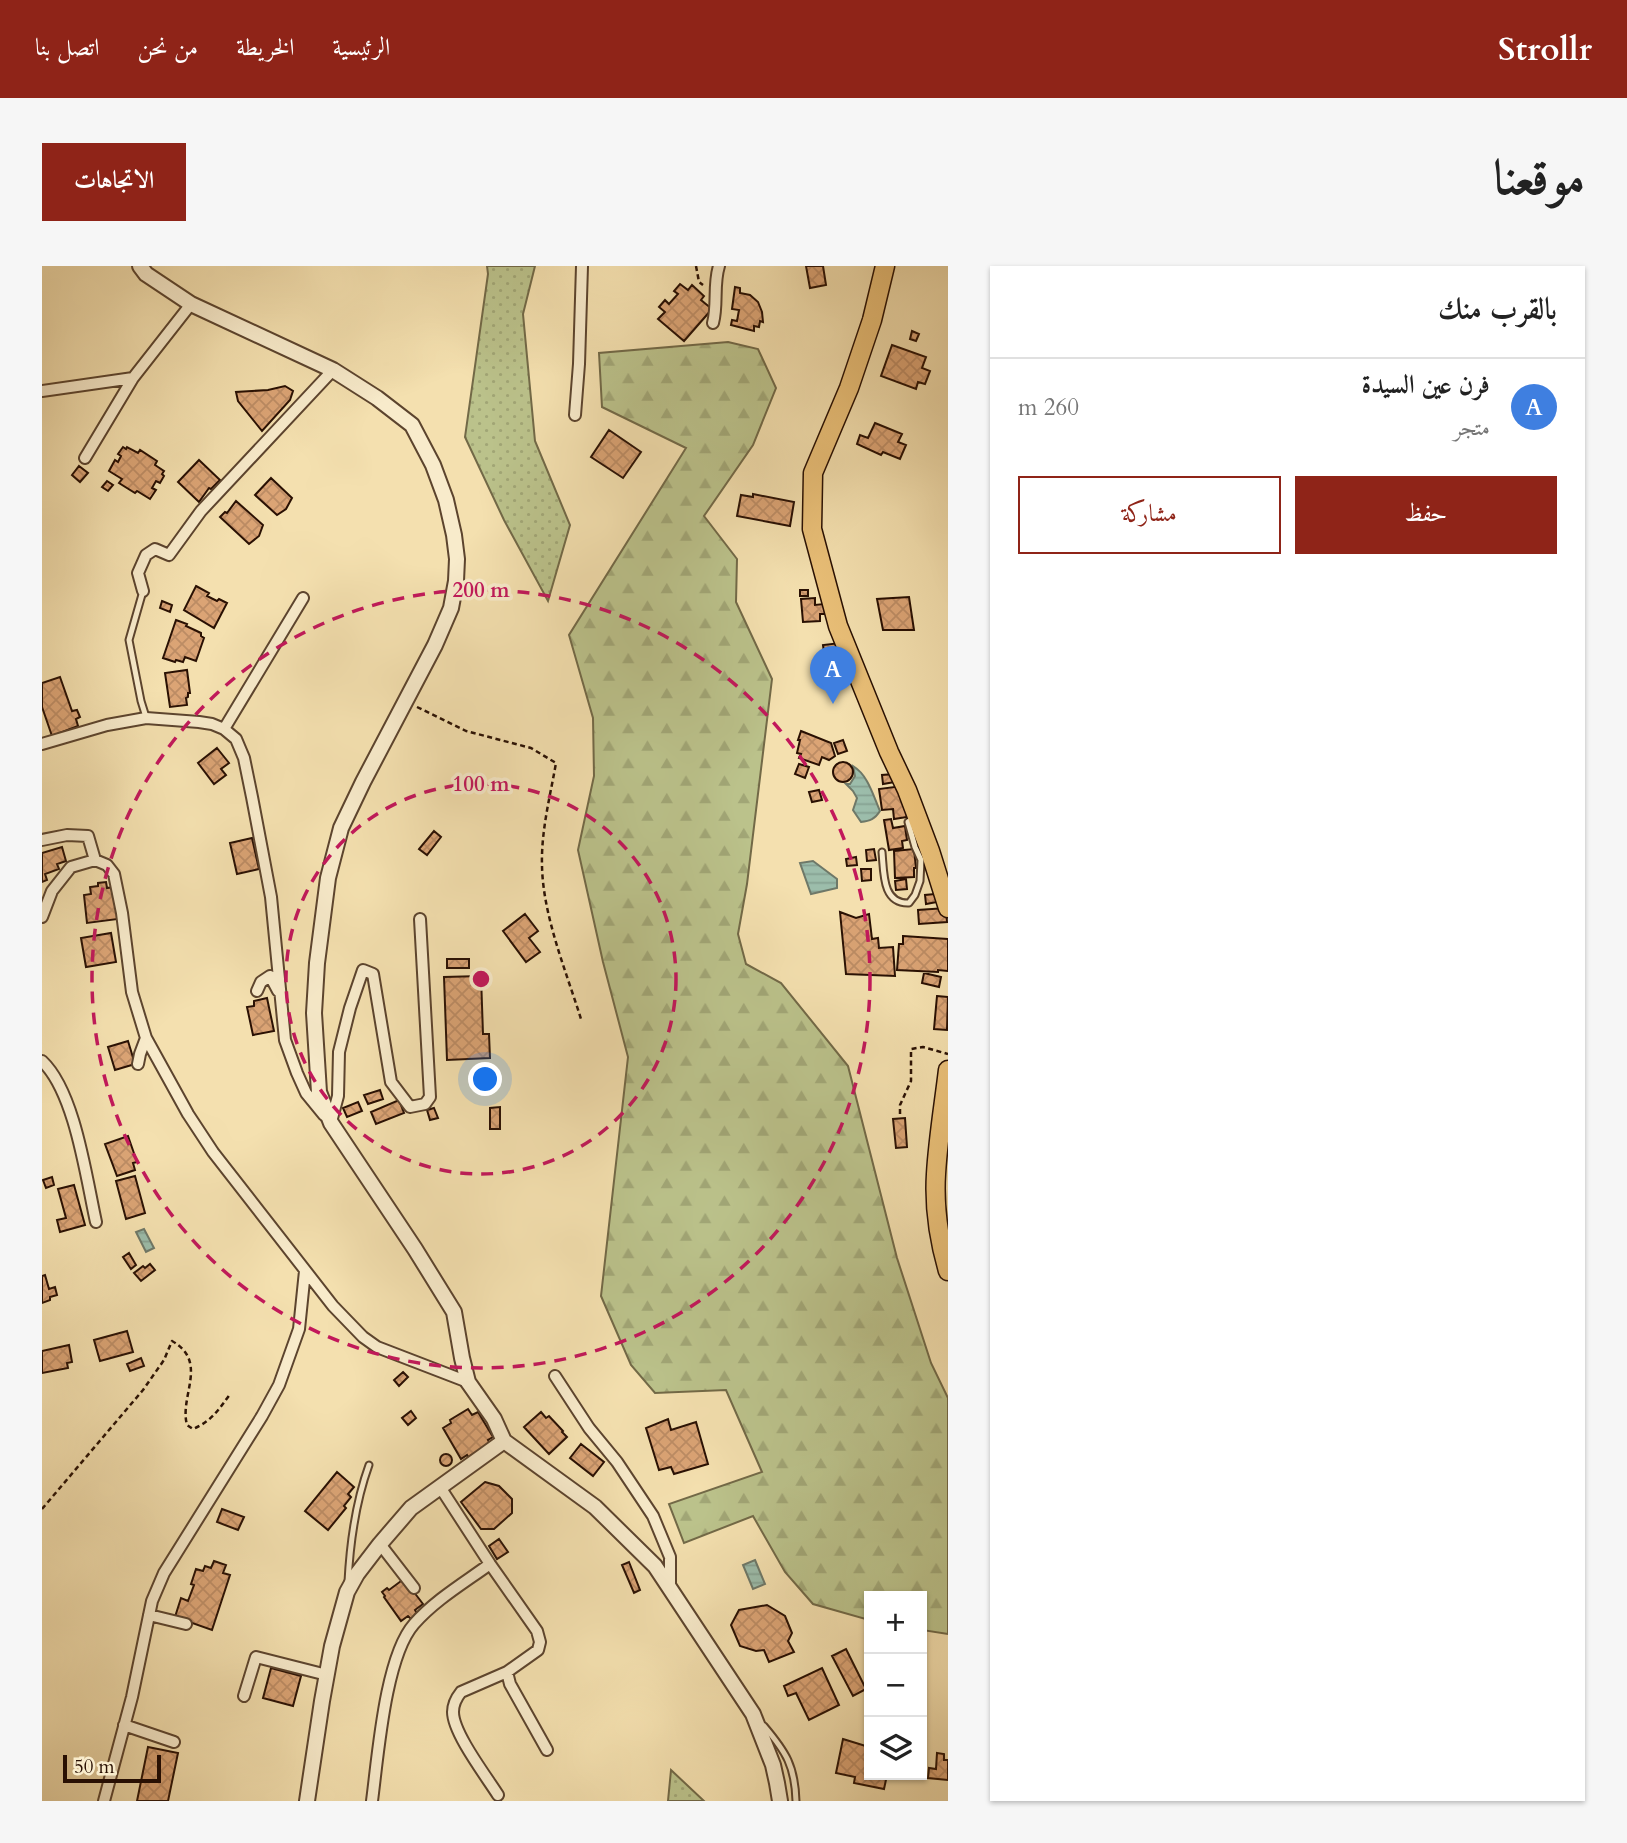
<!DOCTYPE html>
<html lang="ar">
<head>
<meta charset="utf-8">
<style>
  :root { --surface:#fff; --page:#f6f6f6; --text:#222; --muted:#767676; --line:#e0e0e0; --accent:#8f2418 }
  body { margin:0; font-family:Cardo,Amiri,serif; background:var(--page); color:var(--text); direction:rtl }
  .controls { position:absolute; right:21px; bottom:21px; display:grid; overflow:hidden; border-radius:0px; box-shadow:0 2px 5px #0004 }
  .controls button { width:63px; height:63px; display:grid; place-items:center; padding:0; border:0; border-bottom:2px solid var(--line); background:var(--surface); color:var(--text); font:35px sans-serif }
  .scale { position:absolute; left:21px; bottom:18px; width:98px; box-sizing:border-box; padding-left:7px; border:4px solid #291003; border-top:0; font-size:19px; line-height:24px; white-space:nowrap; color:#291003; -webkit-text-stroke:5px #f8ebcb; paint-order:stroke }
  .you { position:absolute; left:444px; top:814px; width:24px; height:24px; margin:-18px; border:5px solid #fff; border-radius:50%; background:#1a73e8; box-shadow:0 0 0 10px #1a73e833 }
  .badge { display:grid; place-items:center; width:46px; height:46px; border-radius:50%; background:var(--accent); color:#fff; font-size:23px; font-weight:700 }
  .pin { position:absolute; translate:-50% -58px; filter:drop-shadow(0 2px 4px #0008) }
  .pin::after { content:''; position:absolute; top:37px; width:24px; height:21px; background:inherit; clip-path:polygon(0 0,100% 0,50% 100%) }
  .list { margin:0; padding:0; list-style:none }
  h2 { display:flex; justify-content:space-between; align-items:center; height:91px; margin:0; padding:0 28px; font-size:30px }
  h2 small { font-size:23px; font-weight:400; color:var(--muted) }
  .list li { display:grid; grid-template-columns:46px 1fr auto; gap:21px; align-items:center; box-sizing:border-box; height:98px; padding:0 28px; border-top:2px solid var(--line) }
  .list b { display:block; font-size:26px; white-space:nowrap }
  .list p { margin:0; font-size:23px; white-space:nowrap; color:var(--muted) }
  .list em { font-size:23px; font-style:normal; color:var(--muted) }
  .actions { display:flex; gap:14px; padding:21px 28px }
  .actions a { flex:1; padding:16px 0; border:2px solid var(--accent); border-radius:0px; text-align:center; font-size:24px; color:var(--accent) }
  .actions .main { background:var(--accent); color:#fff }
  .icon { flex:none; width:38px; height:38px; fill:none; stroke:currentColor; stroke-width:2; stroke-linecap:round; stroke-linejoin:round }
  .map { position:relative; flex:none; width:906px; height:1535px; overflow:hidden; direction:ltr; border-radius:0px }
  header { display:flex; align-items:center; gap:42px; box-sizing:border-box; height:98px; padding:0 35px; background:var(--accent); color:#fff }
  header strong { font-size:33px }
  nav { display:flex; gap:38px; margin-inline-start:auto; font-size:24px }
  .intro { display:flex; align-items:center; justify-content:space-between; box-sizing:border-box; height:168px; padding:0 42px }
  h1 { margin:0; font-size:49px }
  .button { padding:18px 32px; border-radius:0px; background:var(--accent); color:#fff; font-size:24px; font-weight:700 }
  main { display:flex; gap:42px; padding:0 42px }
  aside { flex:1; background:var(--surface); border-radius:0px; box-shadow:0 2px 5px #0004 }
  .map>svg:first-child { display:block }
</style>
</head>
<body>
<header>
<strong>Strollr</strong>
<nav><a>الرئيسية</a><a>الخريطة</a><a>من نحن</a><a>اتصل بنا</a></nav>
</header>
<div class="intro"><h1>موقعنا</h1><a class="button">الاتجاهات</a></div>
<main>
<aside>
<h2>بالقرب منك<small></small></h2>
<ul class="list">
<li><span class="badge" style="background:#3f7fe0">A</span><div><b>فرن عين السيدة</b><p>متجر</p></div><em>260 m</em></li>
</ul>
<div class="actions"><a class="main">حفظ</a><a>مشاركة</a></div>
</aside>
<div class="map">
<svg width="906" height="1535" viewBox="0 0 906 1535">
  <defs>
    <pattern id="green-dots" width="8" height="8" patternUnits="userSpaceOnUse" patternTransform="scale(1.75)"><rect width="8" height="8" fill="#bbc28b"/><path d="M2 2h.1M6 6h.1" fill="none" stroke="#a1a676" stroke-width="1.8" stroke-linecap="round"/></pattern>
    <pattern id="forest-firs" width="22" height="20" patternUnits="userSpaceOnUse" patternTransform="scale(1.75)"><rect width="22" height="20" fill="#bbc28b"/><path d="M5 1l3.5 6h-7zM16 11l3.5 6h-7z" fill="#a1a676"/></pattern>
    <pattern id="water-rules" width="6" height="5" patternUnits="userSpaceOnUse" patternTransform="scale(1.75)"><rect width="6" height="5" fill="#9cbdab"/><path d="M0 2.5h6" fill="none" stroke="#86a192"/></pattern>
    <pattern id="building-cross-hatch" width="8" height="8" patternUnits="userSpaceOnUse" patternTransform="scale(1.75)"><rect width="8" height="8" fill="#dba475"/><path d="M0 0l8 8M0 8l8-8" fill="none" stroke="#bc8c64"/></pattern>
  </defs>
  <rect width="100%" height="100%" fill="#f4e0af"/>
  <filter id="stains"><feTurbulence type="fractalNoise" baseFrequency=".00286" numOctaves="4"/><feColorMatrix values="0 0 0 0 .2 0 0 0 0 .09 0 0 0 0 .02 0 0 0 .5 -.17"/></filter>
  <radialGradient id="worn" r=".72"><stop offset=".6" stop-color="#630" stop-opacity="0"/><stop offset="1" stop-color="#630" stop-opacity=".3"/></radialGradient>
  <path fill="url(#green-dots)" stroke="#726947" stroke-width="2" d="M445 0H493L481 48 493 175 528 259 506 335 462 254 423 171 446 8Z
    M629 1504 662 1535H626Z"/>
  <path fill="url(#forest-firs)" stroke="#726947" stroke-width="2" d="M686 76 716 83 734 122 711 179 662 250 695 293 694 336 730 413 705 618 696 668 704 698 739 717 806 800 855 992 889 1097 906 1132V1368L880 1364V1330H827V1354L771 1338 743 1306 711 1250 642 1277 627 1238 720 1206 684 1124 613 1127 589 1099 559 1030 586 791 561 696 536 584 552 510 551 452 527 369 644 182 560 141 557 87Z"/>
  <path fill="url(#water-rules)" stroke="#6e7868" stroke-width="2" d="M811 500C826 509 831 529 838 545 833 553 828 555 819 556L811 544 815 532 811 525 804 518H808L813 510Z
    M771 595 795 613V622L769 628 758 597Z
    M102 963 112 982 104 986 94 966Z
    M713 1294 723 1318 711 1323 701 1299Z"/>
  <path fill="url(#building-cross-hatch)" stroke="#291003" stroke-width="2" d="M764 0H781L784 19 768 22Z
    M638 18 646 24 650 19 662 30 659 34 670 43 642 75 616 53 623 46 617 41 623 34 627 38 636 28 632 25Z
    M693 21 698 22V27L708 29 716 36 720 46 721 56 718 55 717 61 712 60V65L689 59 690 54 695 55 697 44 690 43Z
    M870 65 877 68 874 75 868 73Z
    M850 79 884 91 880 102 888 105 883 118 876 116 874 123 839 110Z
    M243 120 251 125 248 134 220 165 196 135 194 126 226 124Z
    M833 157 860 168 856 176 864 179 858 193 841 186 839 189 815 178 818 169 826 172Z
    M567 164 599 186 581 212 549 191Z
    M81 181 84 183 85 181 96 187 98 184 115 195 113 199 122 205 120 208 122 210 118 217 114 215 110 222 114 224 108 233 95 225 93 227 77 217 80 213 67 205 73 194 76 196 79 190 76 188Z
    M157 194 178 214 169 223 167 222 157 236 136 216Z
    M37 200 46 207 38 216 30 209Z
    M229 212 250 232 244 243 235 249 213 229Z
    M65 215 71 219 66 225 60 221Z
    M711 228 752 236 748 260 695 250 699 229 711 231Z
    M194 235 221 259 217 270 207 278 178 251 183 246 185 247Z
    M154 320 167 327 165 330 175 335 177 333 185 337 172 362 142 344Z
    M758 324H766V330H758Z
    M867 331 872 364H841L835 333Z
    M773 332V339L782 338 783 348H778V355L761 356 759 333Z
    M120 335 130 339 128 346 118 342Z
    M134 354 145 358 144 360 159 367V370L162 372 154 395 143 391 141 396 134 394 133 396 121 392Z
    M798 377 803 399 784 401 781 379Z
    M145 404 148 427H146V431L144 432 145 439 128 441 123 407Z
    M18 411 30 445 35 444 38 451 34 453 36 460 10 470 0 441V417Z
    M759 465 789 477 793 490 787 494 780 491 777 499 757 492 759 488 755 487 758 474H756Z
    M801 474 805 485 796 488 792 477Z
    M175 482 187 497 179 503 184 509 172 518 156 497Z
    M791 506a10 10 0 1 1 20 0a10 10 0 1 1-20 0Z
    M757 498 767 501 763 512 753 508Z
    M852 508 853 516 841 518 840 509Z
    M860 520 865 551 852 553 851 543 840 544 837 523Z
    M777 524 780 534 770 536 767 526Z
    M849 553 851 562 863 560 865 574 860 575 861 582 847 584 842 554Z
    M392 565 399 571 385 589 377 583Z
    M210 572 217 603 195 608 188 577Z
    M20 581 24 595 15 598 17 603 3 608 5 614 0 616V587Z
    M832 583 834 594 825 595 824 584Z
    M872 583 874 602H872V611L853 612 852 585Z
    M814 591 815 599 805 600 804 593Z
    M819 603H829V614L820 615Z
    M864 613 865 623 854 624 853 615Z
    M64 616 65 622 72 621 76 653 45 657 42 629 49 628 48 621 56 620V617Z
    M893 628 895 636 884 638 883 629Z
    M904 642 905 656 877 658 876 644Z
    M798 646 814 652 827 648 830 673 836 672 837 682 851 681 853 710 804 708Z
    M483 648 496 665 487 672 498 686 484 696 461 665Z
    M69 667 74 696 44 701 39 672Z
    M861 670 906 673V705L896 704V706L855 704 857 678H861Z
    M405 693H427V702H405Z
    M882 707 899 711 897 721 880 717Z
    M439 710 441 768H447L448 792 405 794 402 711Z
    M895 730 906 731 905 764 892 763Z
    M225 732 232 765 211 769 205 741 212 740V735Z
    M86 775 93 798 73 804 66 781Z
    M338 824 341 833 326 838 322 829Z
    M357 834 362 847 334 858 329 846Z
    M316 836 320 845 305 851 301 842Z
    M458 841V863H448V842Z
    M392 842 396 852 388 854 385 844Z
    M863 852 865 881 854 882 851 853Z
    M86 870 95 896 91 897 93 904 75 910 63 878Z
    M93 910 103 947 84 953 74 915Z
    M10 911 12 919 4 922 1 914Z
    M32 919 43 959 18 966 15 954 24 952 16 923Z
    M87 987 94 999 89 1003 81 991Z
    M108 998 113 1004 99 1015 92 1007 101 1000 103 1002Z
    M3 1009 7 1023 13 1021 15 1029 8 1031V1034L0 1037V1010Z
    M85 1065 91 1086 58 1095 52 1074Z
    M27 1079 30 1096 25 1097 26 1102 0 1107V1085Z
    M99 1092 102 1100 88 1105 85 1098Z
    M361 1106 366 1111 357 1120 352 1114Z
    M426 1143 430 1149 436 1146 451 1171 446 1174 448 1178 426 1191 425 1189 419 1193 401 1162 409 1157 408 1154Z
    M369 1145 374 1152 366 1159 360 1152Z
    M499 1146 504 1152 507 1150 521 1165 520 1166 525 1171 507 1188 482 1161Z
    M626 1153 629 1164 654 1156 666 1198 632 1208 629 1201 617 1204 604 1162Z
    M539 1178 562 1196 551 1210 528 1192Z
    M398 1194a6 6 0 1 1 12 0a6 6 0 1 1-12 0Z
    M295 1206 312 1221 306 1228 309 1231 302 1240 304 1242 286 1264 263 1245Z
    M443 1216 457 1220 470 1233V1247L452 1263H439L419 1236Z
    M180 1243 202 1251 196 1264 175 1256Z
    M457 1273 466 1286 455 1293 447 1280Z
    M172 1295 184 1299 181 1307 188 1309 170 1364 133 1351 139 1332 146 1335 152 1319 149 1318 154 1303 161 1305 163 1300 169 1302Z
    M587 1296 598 1324 592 1327 580 1299Z
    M359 1315 365 1317 381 1338 373 1344 376 1349 370 1354 366 1350 359 1355 342 1331 343 1330 340 1326 345 1322 347 1324Z
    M725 1339 743 1350 750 1367 746 1375 752 1386 727 1396 722 1384 714 1385 698 1380 689 1359 697 1344Z
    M804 1383 824 1423 811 1430 790 1390Z
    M229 1402 259 1410 251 1440 221 1432Z
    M780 1402 797 1439 767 1454 754 1427 746 1430 742 1420Z
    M801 1473 827 1481V1509H845L842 1523 812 1517 813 1511 794 1507Z
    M106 1481 136 1487 126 1535H95Z
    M895 1487 902 1488V1494H906V1514L886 1512 887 1502 894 1503Z"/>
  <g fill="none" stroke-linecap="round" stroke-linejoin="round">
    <defs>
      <path id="service" d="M101 325 87 374 99 435 104 451
        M840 586C842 607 840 638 867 637L873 629 878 615 879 594 873 581 866 556 871 552
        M306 1316C308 1277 314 1235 327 1199
        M722 1460C744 1486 753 1500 754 1535"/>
      <path id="minor" d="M671 57C676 38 671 19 677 0
        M0 125 91 112
        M533 149 537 98 540 0
        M43 192 91 112 149 38
        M101 325 96 307 104 289 113 283 127 289 159 245 291 104
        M182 463 261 332
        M0 478 65 459 104 452 157 456 170 458 182 463 194 473 202 492 210 531 229 631 243 774 255 807 264 827 282 849
        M0 574 25 569 46 570 53 594
        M0 651 10 625 29 601 53 594 65 599 72 608 80 647 90 726 104 772 146 848 171 886 291 1040 321 1071 335 1081 426 1116
        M215 725 219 716 228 710 236 725
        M0 795C33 826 44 911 54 956
        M96 798 98 788 104 772
        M289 856 296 830 297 786 308 742 321 704 331 708 349 816 368 841 383 838 388 831 378 653
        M513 1110 547 1162 575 1196 611 1250 628 1291V1321
        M398 1221 448 1298 495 1365 498 1376 496 1384 465 1406 468 1418 505 1484
        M338 1278 372 1322
        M107 1349 144 1358
        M202 1430 214 1391 285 1409
        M82 1459 132 1476
        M456 1529C444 1510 411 1467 411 1446 411 1439 415 1431 419 1426L465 1406
        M62 1535 90 1431 110 1335 122 1307 220 1150 237 1119 257 1063 263 1005
        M330 1535C336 1490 343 1391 372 1358 393 1334 422 1317 448 1298"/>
      <path id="tertiary" d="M98 0 104 8 149 38 291 104 335 132 370 159 391 199 404 234 412 269 415 293 414 315 409 342 393 379 321 516 299 562 286 612 275 697 272 747 277 826 289 857 373 983 412 1046 420 1092 426 1116 452 1153 462 1175 553 1241 613 1300 711 1448 731 1499 735 1517 738 1535
        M265 1535 280 1435 290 1380 305 1326 315 1308 338 1278 369 1242 462 1175"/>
      <path id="primary" d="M843 0 830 54 807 122 771 207 770 263 796 360 847 486 865 524 888 585 906 642
        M906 804C902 838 896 873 894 908 892 940 897 974 906 1005"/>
    </defs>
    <use href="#service" stroke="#5c442e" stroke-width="9"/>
    <use href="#minor" stroke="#5c442e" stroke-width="14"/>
    <use href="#tertiary" stroke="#5c442e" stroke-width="18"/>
    <use href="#primary" stroke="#291003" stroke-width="21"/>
    <path stroke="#291003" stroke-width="2.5" stroke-dasharray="5 3.5" stroke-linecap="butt" d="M654 0 657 16 661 19
      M375 441 424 465 489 482 514 497C508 531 499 565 500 600 501 650 524 705 539 753
      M858 848V839L869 815V783L881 781 906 788
      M0 1243 101 1124 122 1094 130 1075C167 1096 137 1130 145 1159L151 1163C170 1155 177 1143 189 1127"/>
    <use href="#service" stroke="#f8ebcb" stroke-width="5"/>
    <use href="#minor" stroke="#f8ebcb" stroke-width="10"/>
    <use href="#tertiary" stroke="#f8ebcb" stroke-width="14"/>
    <use href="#primary" stroke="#eac078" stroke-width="18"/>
  </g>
  <g fill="none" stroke="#c2185b" stroke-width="3.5" stroke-dasharray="12 9">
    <circle cx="439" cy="713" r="195"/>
    <circle cx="439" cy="713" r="389"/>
  </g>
  <circle cx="439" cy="713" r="10" fill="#c2185b" stroke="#f8ebcb" stroke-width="3.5"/>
  <g font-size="21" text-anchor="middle" font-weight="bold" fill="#c2185b" stroke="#f8ebcb" stroke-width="7" stroke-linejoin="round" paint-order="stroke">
    <text x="439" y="331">200 m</text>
    <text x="439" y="525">100 m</text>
  </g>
  <rect width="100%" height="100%" filter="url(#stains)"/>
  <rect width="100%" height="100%" fill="url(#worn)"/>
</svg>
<div class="controls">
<button>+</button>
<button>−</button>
<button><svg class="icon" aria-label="layers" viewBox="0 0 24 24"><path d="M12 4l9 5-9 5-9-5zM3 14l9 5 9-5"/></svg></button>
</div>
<div class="scale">50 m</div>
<div class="you"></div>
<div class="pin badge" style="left:791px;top:438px;background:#3f7fe0">A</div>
</div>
</main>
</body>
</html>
